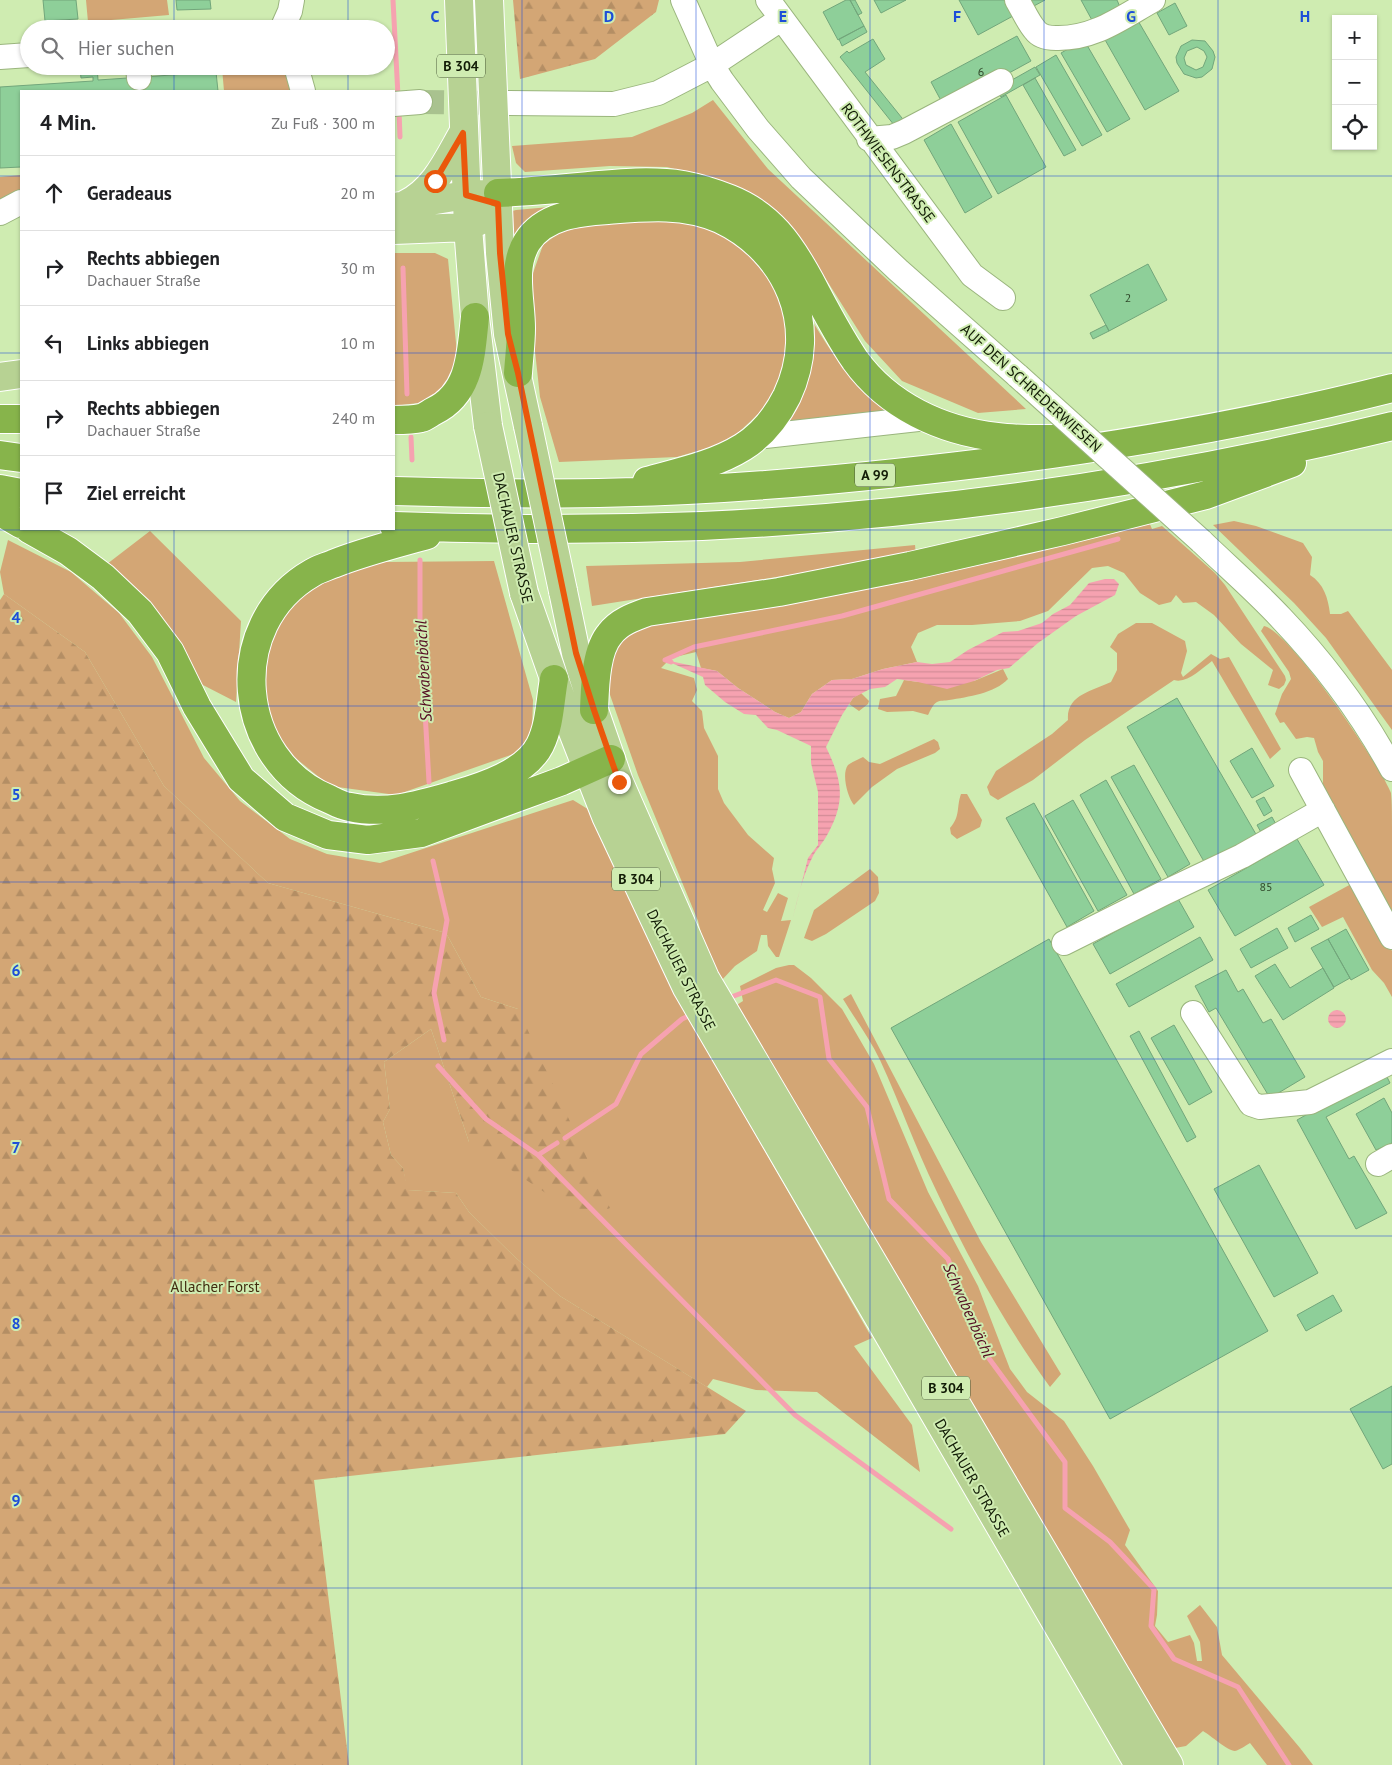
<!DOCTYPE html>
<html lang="de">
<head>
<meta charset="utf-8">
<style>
  :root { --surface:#fff; --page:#f2f2f2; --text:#202124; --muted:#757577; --line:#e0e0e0 }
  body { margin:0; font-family:"PT Sans",sans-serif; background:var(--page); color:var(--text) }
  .controls { position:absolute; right:15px; top:15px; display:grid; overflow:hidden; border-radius:0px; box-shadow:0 1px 4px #0004 }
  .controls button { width:45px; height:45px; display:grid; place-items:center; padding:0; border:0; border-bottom:1px solid var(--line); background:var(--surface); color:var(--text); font:25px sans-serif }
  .stop { position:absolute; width:15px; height:15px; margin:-11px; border:4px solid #ea580c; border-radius:50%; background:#fff }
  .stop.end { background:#ea580c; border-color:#fff; box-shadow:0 1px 5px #0008 }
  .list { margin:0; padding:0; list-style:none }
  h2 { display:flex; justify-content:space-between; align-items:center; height:65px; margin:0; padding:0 20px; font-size:21px }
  h2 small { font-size:16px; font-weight:400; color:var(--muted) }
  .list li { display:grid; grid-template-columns:32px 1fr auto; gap:15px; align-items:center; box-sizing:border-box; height:75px; padding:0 20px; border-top:1px solid var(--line) }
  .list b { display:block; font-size:19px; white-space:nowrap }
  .list p { margin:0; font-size:16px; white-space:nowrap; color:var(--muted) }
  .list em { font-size:16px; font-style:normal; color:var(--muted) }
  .icon { flex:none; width:28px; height:28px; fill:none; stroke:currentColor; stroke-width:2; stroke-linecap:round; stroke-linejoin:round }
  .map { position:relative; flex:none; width:1392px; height:1765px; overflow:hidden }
  .search { position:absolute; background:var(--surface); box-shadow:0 1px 4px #0004; left:20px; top:20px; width:375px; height:55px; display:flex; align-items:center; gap:12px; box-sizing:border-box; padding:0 18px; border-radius:28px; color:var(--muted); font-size:19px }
  .panel { position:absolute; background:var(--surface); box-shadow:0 1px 4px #0004; left:20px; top:90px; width:375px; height:440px; border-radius:0px }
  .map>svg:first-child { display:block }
</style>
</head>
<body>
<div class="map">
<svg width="1392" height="1765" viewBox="0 0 1392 1765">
  <defs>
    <pattern id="forest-firs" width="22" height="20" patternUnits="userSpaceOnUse" patternTransform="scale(1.25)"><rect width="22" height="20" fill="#d3a675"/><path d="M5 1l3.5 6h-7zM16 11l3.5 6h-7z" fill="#b48e64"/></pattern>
    <pattern id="water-rules" width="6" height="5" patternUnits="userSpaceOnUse" patternTransform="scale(1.25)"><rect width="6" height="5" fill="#f6a2b0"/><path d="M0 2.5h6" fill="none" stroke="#d28b96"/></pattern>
  </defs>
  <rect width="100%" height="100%" fill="#cfecb1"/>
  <path fill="#d3a675" d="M86 0H167L169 15 88 22Z
    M145 66H284L291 91H224L222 68 214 66 146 71Z
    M713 100 768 169 1026 409 978 413 902 381 865 341 800 238 779 218 705 177 667 167 610 166 525 172 516 163 512 146 632 137 692 113Z
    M21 175V196L0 199V177Z
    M561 206 514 247 509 212 516 210Z
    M677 218 726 235 774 274 786 314V369L769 404 728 442 677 457 559 462 540 397 528 287 543 245 572 223Z
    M394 253H435L448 259 458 364 449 382 426 402 394 406Z
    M808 314C832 353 850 385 889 411L786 423Z
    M1234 521 1256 526 1303 543 1312 557 1310 575C1324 584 1328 598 1330 614H1341L1348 611 1392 670V730L1326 638 1294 603 1213 525Z
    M1149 522 1152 529 1162 526 1215 573 1225 585 1285 676 1286 680 1284 685 1279 689 1268 685 1273 670 1241 644 1214 615 1196 602 1183 603 1176 595 1171 602 1159 605 1140 593 1124 573 1108 566 1092 568 1048 611 1020 621 972 625H937L918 633 911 647 917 662 883 669 852 679 832 680 812 694 801 712 789 718 775 712 738 688 717 671 701 668 696 652 671 658 661 668 694 678 697 690 692 701 702 711 704 728 718 756V789L724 803 748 835 774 858 772 869 775 883 763 910 767 912 778 893 788 898 781 921 791 920 779 957H776L768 946 767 935H761L757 951 735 966 721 981C710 962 703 942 698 921L638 775 609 692 607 678 617 644 631 628Z
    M150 531 241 621 236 702 201 684 176 638 145 597 107 564Z
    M8 540 71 572 119 613 152 657 204 758 240 801 290 839 327 854 380 863 573 800 591 811 676 994 693 1026 872 1338 854 1346 912 1425 920 1472 817 1392 756 1390 713 1379 707 1387 560 1296 516 1258 469 1212 456 1193 407 1190 403 1168 391 1155 383 1122 390 1109 384 1062 431 1029 469 1142 518 1009 481 997 446 933 268 883 164 786 85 652 4 594 0 572Z
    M915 545 916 555 592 606 586 566 740 562Z
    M494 561 533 700 532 729 522 751 396 795 330 786 288 752 263 705 266 653 283 611 320 580 352 567 385 562Z
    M1136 623H1152L1185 641 1187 651 1181 673 1183 677 1211 654 1220 659 1229 657 1281 749 1270 759 1212 661C1201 669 1187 684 1174 680L1085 740 1033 780 998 800 990 795 987 787 996 771 1052 734 1068 720C1066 695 1092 691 1111 682L1117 670V653L1110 647 1118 634Z
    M1264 626C1290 631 1380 765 1391 793 1392 802 1392 817 1392 827 1392 860 1392 893 1392 926L1323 787V761L1318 752 1314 738 1307 737 1296 739 1284 722 1280 723 1275 714 1282 694 1291 679 1289 672 1261 631Z
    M1003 669 1008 679C995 693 968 697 949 700 945 701 940 700 937 702 933 704 930 711 928 715L913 711 887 712 878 709 880 699 896 696 904 680 918 682 974 681Z
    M861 693 869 701 868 704 859 711 849 704 853 698Z
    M934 739 938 742 940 749 935 753 897 769 872 787 854 805C848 798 841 774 848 765 852 762 859 759 863 757L869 762 880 764Z
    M961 794H967L982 820 980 827 957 839 951 834 950 828C961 815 956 808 961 794Z
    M870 869 878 877 879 893 875 901 826 934 812 941 804 938 814 910Z
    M1353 883 1392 951V997L1384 983 1372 970 1343 917 1322 927 1309 907Z
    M789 965H794L811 978 842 1009 874 1064 928 1192 978 1286 1010 1369 1027 1392 1064 1421 1093 1466 1130 1530 1125 1545 1158 1591 1157 1615 1155 1626 1168 1642 1190 1635 1194 1643 1197 1661H1202L1200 1642 1187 1616 1200 1605 1217 1627 1222 1655 1300 1748 1313 1765H1267L1250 1743C1246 1745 1240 1750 1235 1751 1228 1751 1210 1735 1203 1731L1186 1746 1175 1748 735 1006 743 1001 740 986 776 968Z
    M851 994 981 1242 1061 1374 1050 1387C1005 1325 968 1258 936 1190 915 1147 900 1103 880 1060 870 1039 855 1019 843 999Z"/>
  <path fill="url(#forest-firs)" d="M513 0H659L656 12 595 59 520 79Z
    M4 594 85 652 164 786 268 883 446 933 481 997 518 1009 610 1208 588 1221 469 1142 431 1029 384 1062 390 1109 383 1122 391 1155 403 1168 408 1190 456 1193 469 1212 516 1258 560 1296 746 1411 725 1434 314 1480 349 1765H0V600Z"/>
  <path fill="url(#water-rules)" d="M1105 579H1114L1119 584 1115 595 1076 616 1038 643 1009 668 997 670 974 681 947 689 918 682 897 679 885 687 870 689 853 698 842 715 826 747C843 782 846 802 826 837 822 844 816 850 813 856 800 880 796 908 789 933L808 858 818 845V792L811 763V746L777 730 768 728 756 715 744 714 725 702 705 685 703 677 665 660 717 671 738 688 775 712 789 718 801 712 812 694 832 680 852 679 883 669 917 662 932 664 950 662 968 650 1003 632 1018 631 1042 623 1053 614 1070 605 1089 583Z
    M1328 1019a9 9 0 1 1 18 0a9 9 0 1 1-18 0Z"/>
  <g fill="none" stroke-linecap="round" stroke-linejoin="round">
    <path stroke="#f6a2b0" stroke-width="5" d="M393 0 398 96
      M399 110 400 137
      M403 268 407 394
      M411 437 412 460
      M420 560V623L429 782
      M671 662 665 660 694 647 842 616 1118 539
      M433 861 447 920 434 993 444 1040
      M726 999 776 980 820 997 829 1059 867 1107 889 1199 948 1259 985 1353 1065 1462V1508L1110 1542 1154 1589 1151 1626 1174 1659 1238 1687 1289 1765
      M438 1066 486 1119 538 1155 557 1143
      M565 1138 616 1104 641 1054 682 1019 693 1014
      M538 1155 795 1415 951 1529"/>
  </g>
  <path fill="#8ecf99" stroke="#72a67b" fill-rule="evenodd" d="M43 0H76L78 19 45 21Z
    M176 0H210L211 9 177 10Z
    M846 0H850L864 26 838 40 823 12Z
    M850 0H855L862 13 858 15Z
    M874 0H906L881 13Z
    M959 0H1005L1013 16 978 35Z
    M1029 0H1045L1032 7Z
    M1081 0H1117L1120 7 1093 22Z
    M1175 3 1187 26 1169 35 1157 13Z
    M1137 19 1179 91 1145 110 1104 38Z
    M864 26 867 32 842 46 839 39Z
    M1017 36 1031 61 945 108 931 82Z
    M873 39 885 59 865 72 906 123 898 130 840 57 847 51 849 53Z
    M1084 40 1130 119 1107 132 1061 53Z
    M1192 40 1205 41 1213 51 1215 57 1212 69 1202 77 1196 78 1184 74 1177 63 1176 57 1181 46ZM1197 47 1204 51 1207 57 1203 67 1196 70 1186 65 1184 58 1187 51Z
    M1056 55 1102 135 1082 146 1036 67Z
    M97 66 98 80 216 72 218 91H21V167L0 168V87L93 81V77L81 78 80 68Z
    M1035 67 1040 75 1001 97 996 89Z
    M1035 78 1076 150 1064 156 1023 85Z
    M1006 95 1046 167 998 194 958 122Z
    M951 124 992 197 965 213 924 140Z
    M1148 264 1167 300 1109 331 1090 295Z
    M1106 325 1109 331 1093 339 1090 333Z
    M1177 698 1257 836 1206 865 1127 727Z
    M1252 748 1274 786 1252 798 1230 761Z
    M1134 765 1190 864 1168 877 1111 777Z
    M1106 780 1161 879 1134 894 1080 795Z
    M1264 797 1272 811 1264 816 1256 801Z
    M1073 800 1127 895 1098 911 1045 816Z
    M1034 803 1094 911 1067 927 1006 818Z
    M1272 817 1278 828 1263 836 1257 825Z
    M1297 839 1324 885 1235 936 1208 890Z
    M1177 897 1194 927 1110 974 1093 944Z
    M1311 915 1319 929 1295 942 1288 928Z
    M1277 928 1288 948 1251 968 1240 949Z
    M1346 929 1369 970 1351 980 1328 939Z
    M1200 937 1213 960 1129 1007 1116 984Z
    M1049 939 1268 1331 1110 1419 891 1028Z
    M1328 939 1350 978 1334 987 1311 948Z
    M1275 964 1290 988 1323 968 1334 988 1283 1020 1255 976Z
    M1226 970 1238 992 1243 989 1263 1023 1271 1019 1305 1077 1270 1098 1216 1008 1209 1012 1195 986Z
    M1174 1025 1212 1092 1189 1105 1151 1038Z
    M1139 1031 1196 1137 1187 1142 1130 1036Z
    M1384 1071 1390 1083 1326 1117 1349 1159 1354 1156 1387 1213 1356 1229 1297 1120Z
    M1384 1098 1392 1113V1143L1376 1150 1356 1114Z
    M1259 1165 1318 1273 1274 1297 1214 1189Z
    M1333 1295 1342 1311 1306 1331 1297 1315Z
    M1392 1386V1464L1383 1469 1350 1409Z"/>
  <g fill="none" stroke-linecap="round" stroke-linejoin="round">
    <path stroke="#a9c28f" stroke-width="24" stroke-dasharray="24 12" stroke-linecap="butt" d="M420 102 507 103"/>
    <defs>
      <path id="minor" d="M683 0 712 65 722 81 758 129 801 178 898 270 1018 376
        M768 0 972 275 1003 298
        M1017 0C1023 10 1028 22 1035 30 1040 37 1048 38 1056 38 1094 39 1121 18 1153 0
        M282 29 290 11 292 0
        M0 57 29 55
        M138 66 139 78
        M296 66 303 91
        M507 103 614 104 658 93 712 65 781 19
        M394 104 420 102
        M869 139 892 137 904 132 1001 81
        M0 213 21 202
        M756 437 927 418
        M1201 541C1228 567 1256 591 1281 618 1324 663 1362 714 1392 769
        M1301 770 1392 937
        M1064 943 1164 893 1242 856 1323 810
        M1193 1013 1251 1104 1260 1107 1310 1102 1392 1061
        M1378 1164 1392 1156"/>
      <path id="major" d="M459 0 468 227 475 317 488 426
        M489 0 500 253 508 334 528 426
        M406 204C435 190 448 159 463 133
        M394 207 466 195 484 194
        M394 230 468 227 483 219
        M0 377 21 374
        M563 591 576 653 594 710 619 782 705 978 1169 1765
        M524 593 571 727 606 816 687 988 1139 1765"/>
      <path id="highway" d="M498 193C528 192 558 189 589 186 620 183 652 180 683 185 699 188 715 193 730 199 770 215 790 244 810 281 824 308 838 335 855 360 888 406 942 431 997 437 1020 440 1043 439 1065 439
        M518 373C519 358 521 343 521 328 521 300 511 268 527 242 544 215 579 212 608 210 645 207 684 203 720 219 788 251 820 326 787 396 777 416 762 435 743 447 714 465 679 472 647 481
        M0 419H21
        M394 420C402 420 412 420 421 418 425 417 430 413 434 411 471 393 471 353 475 317
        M0 455 21 458
        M0 489 21 493
        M394 491C491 494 590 495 687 490 786 485 886 475 984 463 1121 446 1258 422 1392 388
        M0 512 21 524
        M394 526C496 530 599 530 702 526 934 515 1167 481 1392 426
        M29 529 68 551 103 577 140 612 170 652 197 707 241 779 285 817 328 835 368 840 421 833 562 781 611 759
        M427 535C395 544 363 552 333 564 326 567 318 569 312 573 223 624 235 761 329 799 335 802 342 806 350 807 386 815 419 805 454 795 482 787 526 773 540 745 550 725 550 701 554 679
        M594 710C595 689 595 651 610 634 619 622 633 617 647 612L779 592 910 566 1063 531 1206 495 1292 463"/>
    </defs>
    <use href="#minor" stroke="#9ab57d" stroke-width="26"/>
    <use href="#major" stroke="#fff" stroke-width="30"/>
    <use href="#highway" stroke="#fff" stroke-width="30"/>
    <use href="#minor" stroke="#fff" stroke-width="24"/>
    <use href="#major" stroke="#b7d293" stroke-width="28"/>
    <use href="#highway" stroke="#87b44b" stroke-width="28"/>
    <defs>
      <path id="minor-bridge" d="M1018 376 1201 541"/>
      <path id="major-bridge" d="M488 426 524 593
        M528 426 563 591"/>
    </defs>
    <use href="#minor-bridge" stroke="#9ab57d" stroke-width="26" stroke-linecap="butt"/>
    <use href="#major-bridge" stroke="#fff" stroke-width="30" stroke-linecap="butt"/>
    <use href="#minor-bridge" stroke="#fff" stroke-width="24"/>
    <use href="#major-bridge" stroke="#b7d293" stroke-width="28"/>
  </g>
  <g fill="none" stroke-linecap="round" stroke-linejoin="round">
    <path stroke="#ea580c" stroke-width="6" d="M435 181 463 133 466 195 498 204 500 253 508 334 518 373 576 653 594 710 619 782"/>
  </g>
  <path fill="none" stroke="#1d4ed8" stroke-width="1" stroke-opacity="0.55" d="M174 0V29M348 0V29M522 0V1765M696 0V1765M870 0V1765M1044 0V1765M1218 0V1765M174 66V91M348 66V91M0 176H21M394 176H1392M0 353H21M394 353H1392M174 529V1765M348 529V1765M0 530H1392M0 706H1392M0 882H1392M0 1059H1392M0 1236H1392M0 1412H1392M0 1588H1392"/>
  <g text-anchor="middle" stroke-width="4" stroke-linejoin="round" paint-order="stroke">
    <g font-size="12" fill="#31492b">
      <text x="981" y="76">6</text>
      <text x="1128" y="302">2</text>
      <text x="1266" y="891">85</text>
    </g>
    <g fill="#cfecb1" stroke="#4b5a39" stroke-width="1">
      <rect x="437" y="54.5" width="48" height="23" rx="4"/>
      <rect x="855" y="463.5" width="40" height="23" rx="4"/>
      <rect x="612" y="867.5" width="48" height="23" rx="4"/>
      <rect x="922" y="1376.5" width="48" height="23" rx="4"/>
    </g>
    <g font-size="14" font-weight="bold" fill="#121c06">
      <text x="461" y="71">B 304</text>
      <text x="875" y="480">A 99</text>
      <text x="636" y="884">B 304</text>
      <text x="946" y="1393">B 304</text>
    </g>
    <g font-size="15" fill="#121c06" stroke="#cfecb1">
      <text transform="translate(888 163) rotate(53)" y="5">ROTHWIESENSTRASSE</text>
      <text transform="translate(1031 388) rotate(42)" y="5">AUF DEN SCHREDERWIESEN</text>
      <text transform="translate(513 538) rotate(77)" y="5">DACHAUER STRASSE</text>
      <text transform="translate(681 970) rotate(63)" y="5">DACHAUER STRASSE</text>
      <text transform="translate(972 1478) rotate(60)" y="5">DACHAUER STRASSE</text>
    </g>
    <g font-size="15" fill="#412b0f" stroke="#cfecb1">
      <text x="215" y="1292">Allacher Forst</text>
    </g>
    <g font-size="16" font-style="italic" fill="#540b21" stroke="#cfecb1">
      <text transform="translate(423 671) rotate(-93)" y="6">Schwabenbächl</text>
      <text transform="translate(969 1310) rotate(66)" y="6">Schwabenbächl</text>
    </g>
  </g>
  <g font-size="16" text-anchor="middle" font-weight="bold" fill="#1d4ed8" stroke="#cfecb1" stroke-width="4" stroke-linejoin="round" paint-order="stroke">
    <text x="435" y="22">C</text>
    <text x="609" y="22">D</text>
    <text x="783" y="22">E</text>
    <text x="957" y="22">F</text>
    <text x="1131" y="22">G</text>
    <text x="1305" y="22">H</text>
    <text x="16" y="623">4</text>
    <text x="16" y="800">5</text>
    <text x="16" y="976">6</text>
    <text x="16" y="1153">7</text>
    <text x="16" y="1329">8</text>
    <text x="16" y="1506">9</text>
  </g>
</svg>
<div class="controls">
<button>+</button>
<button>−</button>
<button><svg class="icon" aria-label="locate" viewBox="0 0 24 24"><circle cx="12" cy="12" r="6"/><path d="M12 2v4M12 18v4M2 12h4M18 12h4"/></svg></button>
</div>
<div class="stop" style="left:435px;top:181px"></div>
<div class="stop end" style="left:619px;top:782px"></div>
<div class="search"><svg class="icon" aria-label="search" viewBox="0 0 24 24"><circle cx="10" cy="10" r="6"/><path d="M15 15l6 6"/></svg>Hier suchen</div>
<section class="panel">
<h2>4 Min.<small>Zu Fuß · 300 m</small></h2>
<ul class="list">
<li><svg class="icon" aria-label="ahead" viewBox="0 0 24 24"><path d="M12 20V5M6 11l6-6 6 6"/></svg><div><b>Geradeaus</b></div><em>20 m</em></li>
<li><svg class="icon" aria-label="right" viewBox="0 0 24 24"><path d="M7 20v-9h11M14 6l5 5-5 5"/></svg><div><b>Rechts abbiegen</b><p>Dachauer Straße</p></div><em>30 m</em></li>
<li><svg class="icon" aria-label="left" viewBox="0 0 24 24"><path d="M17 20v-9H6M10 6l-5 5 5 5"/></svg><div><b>Links abbiegen</b></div><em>10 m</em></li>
<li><svg class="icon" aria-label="right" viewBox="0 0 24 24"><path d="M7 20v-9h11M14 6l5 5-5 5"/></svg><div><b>Rechts abbiegen</b><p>Dachauer Straße</p></div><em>240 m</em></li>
<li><svg class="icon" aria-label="arrive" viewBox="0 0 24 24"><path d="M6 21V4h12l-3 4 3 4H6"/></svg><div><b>Ziel erreicht</b></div></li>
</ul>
</section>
</div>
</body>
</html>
